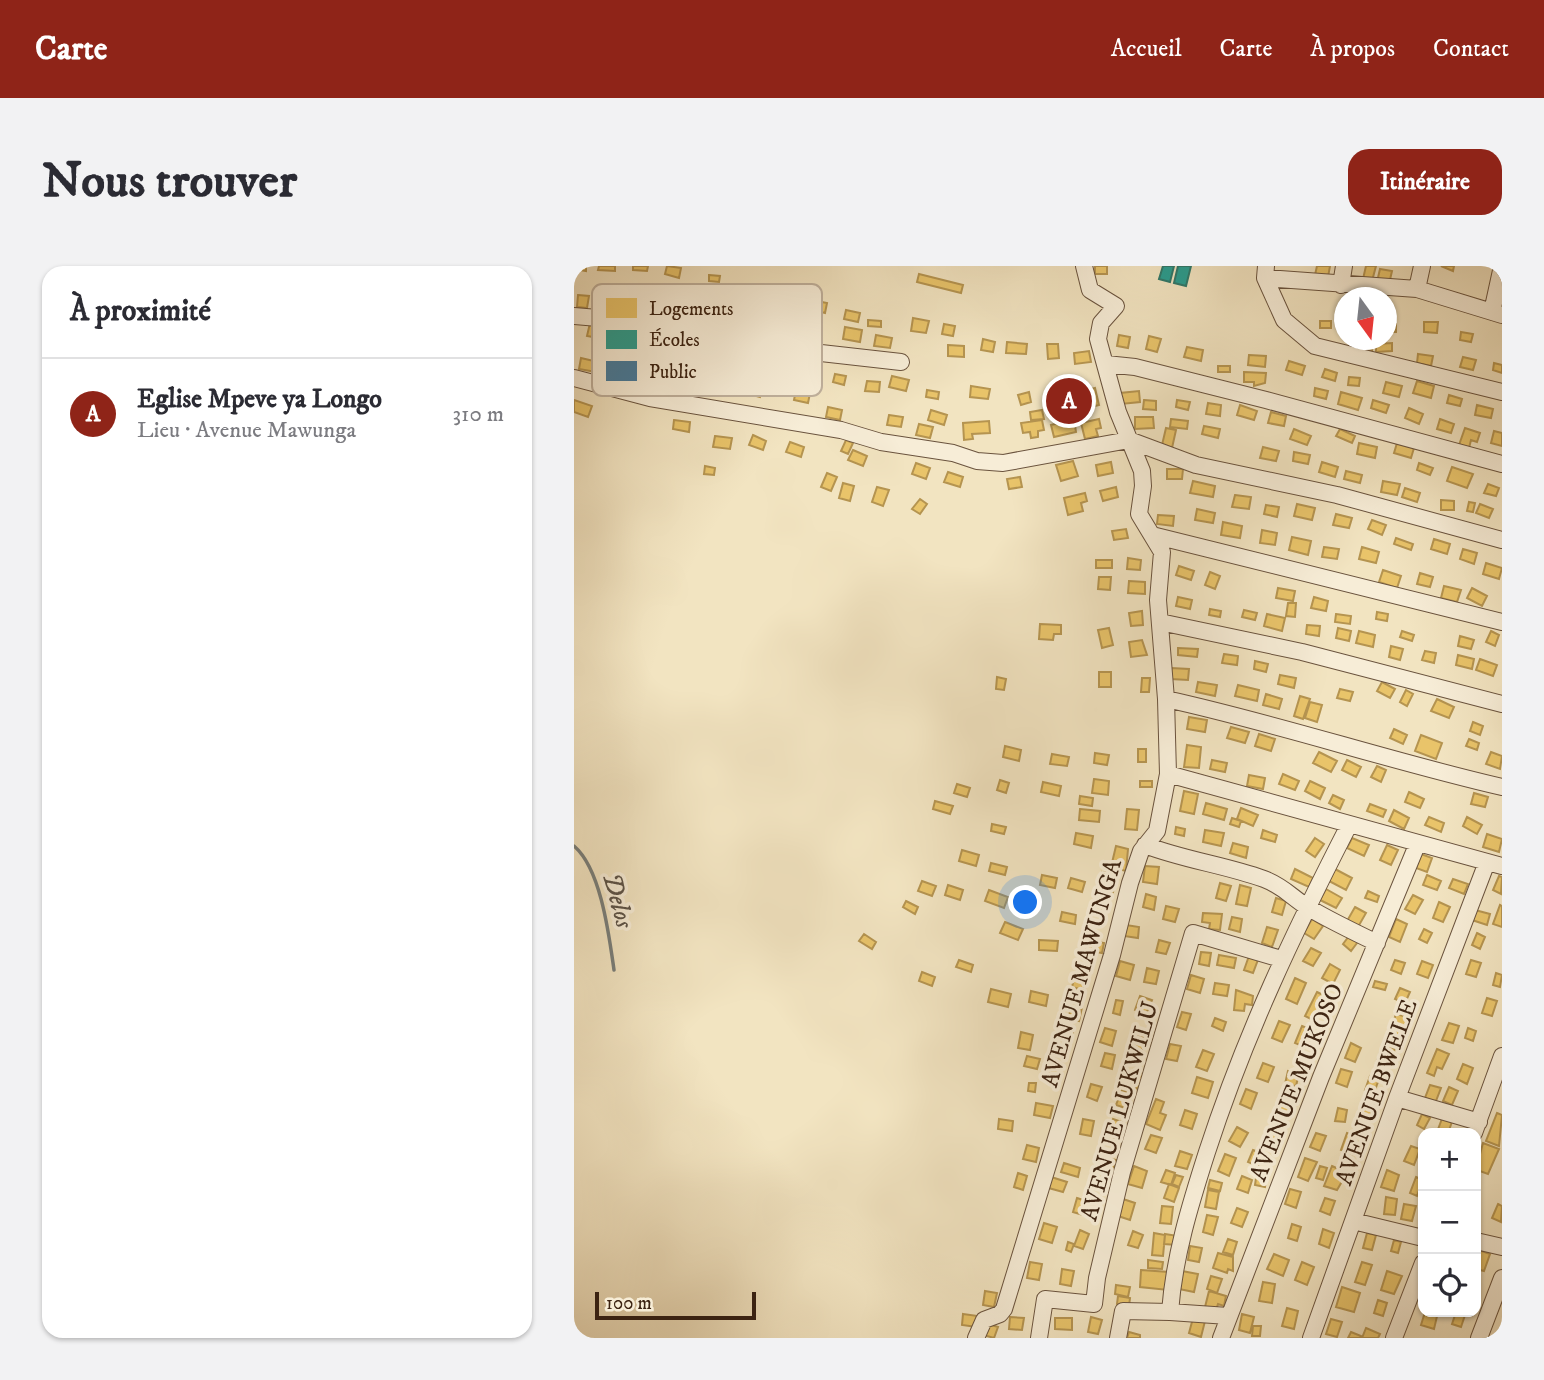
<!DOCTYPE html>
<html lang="fr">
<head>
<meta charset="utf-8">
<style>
  :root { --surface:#fff; --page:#f2f2f3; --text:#2b2b33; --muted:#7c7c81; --line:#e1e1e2; --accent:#8f2418 }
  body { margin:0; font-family:"IM FELL DW Pica",serif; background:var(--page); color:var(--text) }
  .controls { position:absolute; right:21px; bottom:21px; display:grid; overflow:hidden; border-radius:14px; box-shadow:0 2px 5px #0004 }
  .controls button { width:63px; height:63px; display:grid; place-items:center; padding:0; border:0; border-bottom:2px solid var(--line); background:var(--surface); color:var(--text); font:35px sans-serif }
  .compass { position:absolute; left:760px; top:21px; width:63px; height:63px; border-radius:50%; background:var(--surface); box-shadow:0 2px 5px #0004; rotate:165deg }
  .scale { position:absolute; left:21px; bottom:18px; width:161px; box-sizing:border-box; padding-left:7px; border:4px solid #3c2312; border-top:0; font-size:19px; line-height:24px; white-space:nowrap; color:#3c2312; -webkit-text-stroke:5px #f7edd7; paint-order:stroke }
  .you { position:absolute; left:452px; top:637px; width:24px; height:24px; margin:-18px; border:5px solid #fff; border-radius:50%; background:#1a73e8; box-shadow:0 0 0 10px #1a73e833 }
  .badge { display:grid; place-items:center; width:46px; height:46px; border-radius:50%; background:var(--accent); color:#fff; font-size:23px; font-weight:700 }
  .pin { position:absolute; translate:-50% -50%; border:4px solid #fff; box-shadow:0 2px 7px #0006 }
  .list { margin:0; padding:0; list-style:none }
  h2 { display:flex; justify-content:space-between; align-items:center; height:91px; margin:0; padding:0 28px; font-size:30px }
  h2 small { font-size:23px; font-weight:400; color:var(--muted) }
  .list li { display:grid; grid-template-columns:46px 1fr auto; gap:21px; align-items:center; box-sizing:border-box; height:112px; padding:0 28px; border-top:2px solid var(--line) }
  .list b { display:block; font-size:26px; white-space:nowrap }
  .list p { margin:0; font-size:23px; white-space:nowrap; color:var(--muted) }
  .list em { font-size:23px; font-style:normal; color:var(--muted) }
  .icon { flex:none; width:38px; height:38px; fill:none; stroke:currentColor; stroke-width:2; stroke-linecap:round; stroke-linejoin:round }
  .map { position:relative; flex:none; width:928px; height:1072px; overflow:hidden; border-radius:21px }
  header { display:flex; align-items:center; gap:42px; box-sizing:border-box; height:98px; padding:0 35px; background:var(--accent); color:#fff }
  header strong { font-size:33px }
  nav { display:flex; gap:38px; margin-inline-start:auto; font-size:24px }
  .intro { display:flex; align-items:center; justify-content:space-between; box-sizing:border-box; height:168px; padding:0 42px }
  h1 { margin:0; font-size:49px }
  .button { padding:18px 32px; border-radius:21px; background:var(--accent); color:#fff; font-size:24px; font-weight:700 }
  main { display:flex; gap:42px; padding:0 42px }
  aside { flex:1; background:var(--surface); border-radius:21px; box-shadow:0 2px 5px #0004 }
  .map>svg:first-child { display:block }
</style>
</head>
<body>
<header>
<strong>Carte</strong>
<nav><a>Accueil</a><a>Carte</a><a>À propos</a><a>Contact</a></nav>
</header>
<div class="intro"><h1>Nous trouver</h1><a class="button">Itinéraire</a></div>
<main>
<aside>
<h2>À proximité<small></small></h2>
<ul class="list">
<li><span class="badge">A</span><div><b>Eglise Mpeve ya Longo</b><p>Lieu · Avenue Mawunga</p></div><em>310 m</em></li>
</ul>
</aside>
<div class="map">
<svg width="928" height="1072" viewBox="0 0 928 1072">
  <rect width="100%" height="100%" fill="#f2e4c1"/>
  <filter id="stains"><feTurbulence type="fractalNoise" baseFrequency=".00286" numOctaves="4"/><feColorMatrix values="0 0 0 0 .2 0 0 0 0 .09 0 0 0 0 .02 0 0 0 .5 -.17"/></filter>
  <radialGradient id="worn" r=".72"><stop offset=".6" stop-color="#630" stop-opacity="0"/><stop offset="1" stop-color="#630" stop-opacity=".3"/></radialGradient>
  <path fill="#e9c46a" stroke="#b59450" stroke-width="2" d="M0 0H12V5L0 3Z
    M25 0H41V5L24 4Z
    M59 0H74L73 5 59 4Z
    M93 0 107 2 105 12 91 8Z
    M521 0H533V8H521Z
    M743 0H756L754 11 741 9Z
    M792 0H802L798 15 789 13Z
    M867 0H880L879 5Z
    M806 3 818 5 815 18 803 16Z
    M345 8 389 19 387 27 343 16Z
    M135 9 146 10 145 16 135 15Z
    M4 29 15 30 13 42 3 41Z
    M238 34 253 37 251 47 236 43Z
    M272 44 286 47 284 56 270 53Z
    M339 52 355 55 352 67 337 65Z
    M294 54 307 55V61L294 60Z
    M746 55H757V62H746Z
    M850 56H864L863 67 850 66Z
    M16 57 22 59 19 71 13 70Z
    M370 58 381 60 379 70 368 68Z
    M813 58H822V66H813Z
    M271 61 288 64 286 76 269 73Z
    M887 66 899 68 897 76 886 74Z
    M302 69 318 72 316 82 300 80Z
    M545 69 556 71 554 82 543 80Z
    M575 70 587 73 583 86 572 83Z
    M409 73 421 76 419 86 407 84Z
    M787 74H798V84H787Z
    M433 76 453 78 452 88 432 87Z
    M818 77V85L802 86V78Z
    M473 78H484L485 92 474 93Z
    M374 79 390 80V91L374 90Z
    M613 81 629 84 627 95 610 91Z
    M515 85 517 96 501 98 500 87Z
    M844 88 859 90 857 100 843 97Z
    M675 89 692 90 691 101 674 99Z
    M889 91 902 94 899 104 886 101Z
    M7 92 24 96 22 106 5 103Z
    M715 95 731 100 728 109 712 104Z
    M920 97 928 99V107L919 104Z
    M644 100H656V106H644Z
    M751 103 763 107 761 115 748 111Z
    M670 106 692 107 691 117 680 120V116H670Z
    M261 108 272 110 270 119 259 116Z
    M318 110 335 114 332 125 315 121Z
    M775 111 786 112 785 120 774 119Z
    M293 115 306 116 305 126 291 125Z
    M843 115 860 120 857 132 839 127Z
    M812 116 828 120 825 131 809 127Z
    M397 120 416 123 414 133 396 131Z
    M177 121 188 124 186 131 175 128Z
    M521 122 525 139 513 142 509 125Z
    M741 122 754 125 752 133 740 130Z
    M222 124 236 127 234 137 220 134Z
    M353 124 365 126 364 133 352 131Z
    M565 125 566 136 547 138 546 127Z
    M455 126 457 136 447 139 444 129Z
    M767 126 788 132 784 144 764 138Z
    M875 129 888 133 886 140 873 137Z
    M0 134 18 140 14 151 0 146Z
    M570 134 582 135V144L569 143Z
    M603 134 616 136 614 144 602 141Z
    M799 134 815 139 812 147 797 142Z
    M634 137 647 139 646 150 632 148Z
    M666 139 683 145 680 154 663 149Z
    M903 139 919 143 917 152 901 149Z
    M254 141 268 144 266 154 252 151Z
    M835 142 849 148 845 158 831 152Z
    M357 144 373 149 370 159 354 154Z
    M468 144 470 153 457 154 456 146Z
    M697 146 712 150 710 160 694 157Z
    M315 149 329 151 327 161 313 159Z
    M561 151H579L580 162 561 163Z
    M500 153 502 166 480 171 477 159Z
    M525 153 527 162 522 163 524 170 511 173 507 157Z
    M597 153 614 155 613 163 596 161Z
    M866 153 880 158 877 167 863 163Z
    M100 154 116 156 115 166 99 163Z
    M468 154 470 164 464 165V171L457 172 456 166 449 167 447 157Z
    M415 155 416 167 398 168 399 173 390 174 389 157Z
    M345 158 359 161 356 172 342 169Z
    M630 160 646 163 644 172 628 168Z
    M592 162 602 164 598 182 588 179Z
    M891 162 906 167 903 176 897 174 895 182 885 179Z
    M720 163 737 170 733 179 716 173Z
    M766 163 781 170 778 177 762 170Z
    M920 165 928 167V180L917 177Z
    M179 169 192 175 189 184 175 179Z
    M141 170 158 172 156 183 139 181Z
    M272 174 279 177 274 188 267 185Z
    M216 176 230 181 227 191 212 186Z
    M785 177 803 181 801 192 783 188Z
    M823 177 840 182 837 192 820 187Z
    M689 181 705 185 702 195 686 192Z
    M279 184 293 190 289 200 274 194Z
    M720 186 736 189 734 198 719 195Z
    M499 195 504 210 487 215 482 199Z
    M537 196 539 207 524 210 522 199Z
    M748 196 764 201 761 211 745 206Z
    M342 197 356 202 352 213 338 208Z
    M845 197 859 202 856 209 843 204Z
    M131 200 141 202 140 209 130 208Z
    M878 201 899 208 893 222 873 215Z
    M593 203H609L608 213H593Z
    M772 205 788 209 786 217 770 213Z
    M374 206 389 211 386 221 370 216Z
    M253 207 263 211 257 225 247 221Z
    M446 211 448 221 435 223 433 213Z
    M619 215 641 220 639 231 616 227Z
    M809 215 826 218 823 229 807 226Z
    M269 217 280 220 276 235 265 232Z
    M914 218 925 222 922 230 910 227Z
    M303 221 315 224 309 240 298 236Z
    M542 221 544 231 529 235 526 225Z
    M831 222 846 227 843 236 828 231Z
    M511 227 513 235 507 237 509 245 494 249 490 232Z
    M661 229 677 231 675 243 658 241Z
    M346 233 353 238 346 248 338 243Z
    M867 234 880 235V244H867Z
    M895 236 901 237 899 246 893 245Z
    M723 238 741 242 738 254 720 250Z
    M906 238 919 243 915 252 902 247Z
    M692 239 705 241 703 251 690 248Z
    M623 243 641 247 639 257 621 254Z
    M762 248 778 252 775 262 759 259Z
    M584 249 600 250 599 260 583 258Z
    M798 254 812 259 808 269 794 263Z
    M649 256 668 260 666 272 647 269Z
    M552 263 554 272 540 274 538 265Z
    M688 264 703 267 701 279 686 277Z
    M718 271 737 275 734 289 715 284Z
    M822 272 839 278 837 284 820 278Z
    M860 273 876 278 873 288 857 283Z
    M750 281 765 283 763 293 748 291Z
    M788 281 805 286 802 297 785 293Z
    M889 283 903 287 900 298 886 293Z
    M554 292 567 294 566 304 553 303Z
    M522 294H538V302H522Z
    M912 297 928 302 925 313 909 308Z
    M605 300 620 305 617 314 602 309Z
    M809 304 827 310 823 322 805 316Z
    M636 306 646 310 641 323 631 319Z
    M846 307 859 311 856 321 843 318Z
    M525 311H537L536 324 524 323Z
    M555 315 571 316V328L554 327Z
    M870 320 887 324 883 336 867 332Z
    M704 322 721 325 719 335 702 332Z
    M898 322 913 330 908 340 893 332Z
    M604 331 618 334 616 343 602 340Z
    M740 331 754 335 752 345 737 342Z
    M714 337H722L721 351 712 350Z
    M636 343 647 345 646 351 635 349Z
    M670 344 683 347 681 354 668 351Z
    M568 345 569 359 557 360 555 347Z
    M803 346 814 348 813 355 802 353Z
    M693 348 711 352 708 365 690 360Z
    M762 348 777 350 776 358 761 356Z
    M466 358 487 359V368H480L479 374 465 373Z
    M733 359 746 360 745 370 732 368Z
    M535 362 539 379 528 382 524 364Z
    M764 362 777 365 775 375 762 372Z
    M785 365 801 369 799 381 782 377Z
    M828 365 840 369 838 375 826 371Z
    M917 365 925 369 921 380 912 376Z
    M886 370 900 374 897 383 884 380Z
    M568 374 573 389 557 391 555 376Z
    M817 380 829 383 826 394 815 391Z
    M604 382 624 383 623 391 604 389Z
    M851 385 862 387 860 397 848 394Z
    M650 388 664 390 663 399 648 397Z
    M884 389 900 393 898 403 882 399Z
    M906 393 923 399 919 410 902 404Z
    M681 395 694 398 692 406 680 403Z
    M597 402 615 403 614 414 597 413Z
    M525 406H537V421H525Z
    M706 409 722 412 720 422 704 418Z
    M423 411 432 413 430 424 422 423Z
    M568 412H576L575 426H567Z
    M624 416 643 419 641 430 622 426Z
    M808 416 821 423 816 432 803 425Z
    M664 419 685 424 683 435 661 430Z
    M766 423 779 426 776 435 763 432Z
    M832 424 839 428 833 440 826 436Z
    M692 428 708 433 705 443 689 439Z
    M726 430 736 433 729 453 720 450Z
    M863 433 880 441 875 452 857 445Z
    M736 436 748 439 743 456 731 452Z
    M615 451 633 454 631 466 613 463Z
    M899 456 909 460 906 469 896 465Z
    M657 461 675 466 671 477 653 472Z
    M820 463 833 469 829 478 816 472Z
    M685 468 701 473 697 485 681 480Z
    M847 469 868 477 862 493 841 485Z
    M895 473 905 477 903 484 892 480Z
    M613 479 627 481 625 502 610 501Z
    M431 480 447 484 445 495 429 491Z
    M564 483H572V496H564Z
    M745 486 763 495 757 506 739 497Z
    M917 486 928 490 926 503 912 498Z
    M521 487 535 489 533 499 520 497Z
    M478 488 495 491 493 500 476 498Z
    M638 494 653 497 651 506 636 503Z
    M773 494 787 501 782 511 768 504Z
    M803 500 812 504 807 516 797 511Z
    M709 508 725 515 721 524 705 518Z
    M675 509 691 512 689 523 673 520Z
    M520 513 535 515 534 529 518 527Z
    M426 514 435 517 432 527 423 524Z
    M566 515H578V521H566Z
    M736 515 751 522 746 533 731 525Z
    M469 516 487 520 485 530 467 526Z
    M383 518 396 522 393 531 380 527Z
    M610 525 624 528 620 548 606 545Z
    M835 526 850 533 846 542 831 536Z
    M900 527 914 531 911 541 897 538Z
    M759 529 770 534 766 543 755 537Z
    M506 530 519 532 518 540 505 538Z
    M361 535 379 540 376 548 359 543Z
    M632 537 653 543 650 554 629 548Z
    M796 538 812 544 809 551 793 545Z
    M667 542 684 549 679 560 663 553Z
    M506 543 526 545 525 556 505 554Z
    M553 543 565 544 563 564 551 563Z
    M820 544 835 552 830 563 815 555Z
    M855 551 870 557 867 566 851 559Z
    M893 551 908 559 903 568 889 560Z
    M658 552 667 555 665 561 656 558Z
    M418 558 432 561 430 568 417 565Z
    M602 561 611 563 610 570 601 568Z
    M631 564 650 567 647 580 629 576Z
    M689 564 703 569 701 576 687 572Z
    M502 567 519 570 517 582 500 578Z
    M913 568 928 573 925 586 909 581Z
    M741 572 750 578 741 591 732 585Z
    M778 572 795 579 790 590 773 582Z
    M659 577 674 581 672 592 656 587Z
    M813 579 824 584 817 599 806 594Z
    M542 580 554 583 552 605 537 601Z
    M388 584 405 589 402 600 385 595Z
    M847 588 858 592 853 606 842 602Z
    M417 597 433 601 431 609 415 605Z
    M571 600 585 601 583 618 569 616Z
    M721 603 739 612 735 621 717 613Z
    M761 603 778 612 772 624 755 615Z
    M528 606 542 608 539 626 526 624Z
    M468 609 483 612 481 622 466 619Z
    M853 609 867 615 863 624 849 619Z
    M925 610 928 611 927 628 919 624Z
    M497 612 511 616 508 626 494 622Z
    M879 613 894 618 890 628 875 622Z
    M348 615 362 620 358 630 344 625Z
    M646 617 657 620 652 635 642 632Z
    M374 619 389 624 386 634 371 629Z
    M666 619 677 622 673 640 662 638Z
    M752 623 768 632 762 642 746 634Z
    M415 624 434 631 430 642 411 635Z
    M794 625 805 630 803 636 791 632Z
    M572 628 582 631 580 644 569 641Z
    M839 629 849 634 841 648 831 643Z
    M702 632 712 635 708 649 698 646Z
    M332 635 344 641 341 648 329 641Z
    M521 636 529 638 527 648 519 647Z
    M865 636 876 641 869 656 859 652Z
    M926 639 928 640V661L919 658Z
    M592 640 605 643 601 656 589 653Z
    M781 641 792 647 784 661 773 655Z
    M901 644 916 648 913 659 898 654Z
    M488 646 502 649 501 658 486 655Z
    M629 647 648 648 646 664 635 663 636 657 628 656Z
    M658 651 668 653 666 666 655 663Z
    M738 653 749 660 740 673 730 667Z
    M822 653 833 658 826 676 815 671Z
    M431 656 449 663 444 674 426 667Z
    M552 659 565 661 564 672 550 670Z
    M693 661 704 664 698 681 688 677Z
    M850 663 858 667 853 677 845 673Z
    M778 666 786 673 777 685 769 678Z
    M903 667 911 671 906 683 898 679Z
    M290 668 302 676 298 683 285 675Z
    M465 674 484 675 483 685 465 684Z
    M514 674 530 677 528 687 512 684Z
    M585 674 596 677 592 688 582 686Z
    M737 682 747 687 739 700 729 695Z
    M627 686 637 687 635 700 625 698Z
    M676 687 685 691 679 707 670 704Z
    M645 689 662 692 660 702 643 699Z
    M385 694 399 699 397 706 382 701Z
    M821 694 831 697 827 708 817 704Z
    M897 694 907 697 902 711 892 708Z
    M546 695 560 699 556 714 542 710Z
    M848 695 859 699 854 712 843 708Z
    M756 698 766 704 759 718 748 712Z
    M573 702 585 705 582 718 570 716Z
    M502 705 514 708 509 724 498 721Z
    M348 706 361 711 358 720 345 715Z
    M922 707 928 709 926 721 919 719Z
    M617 709 630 713 626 727 613 723Z
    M721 712 732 717 723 738 712 733Z
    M801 715 813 718 811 724 799 721Z
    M641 717 655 719 653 730 639 728Z
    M826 722 836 726 831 737 821 733Z
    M417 723 437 728 434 741 414 736Z
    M662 724 679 730 678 739 671 738 670 745 660 744Z
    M457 725 474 729 472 740 455 736Z
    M743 726 757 733 749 749 745 747 741 755 731 750Z
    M566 730 578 734 572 748 561 744Z
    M913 732 923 735 918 750 908 747Z
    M542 734 549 735 546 749 539 747Z
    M499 735 509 737 505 755 494 753Z
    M608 746 617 748 612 764 603 761Z
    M822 748 837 752 833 762 819 757Z
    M641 752 652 756 649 765 638 760Z
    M705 755 716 759 708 776 698 772Z
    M875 757 885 760 879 777 868 774Z
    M819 759 829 763 822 780 811 775Z
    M728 760 740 765 733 782 721 777Z
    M531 762 542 765 538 780 526 776Z
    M894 762 902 765 899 775 891 772Z
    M486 763 499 766 497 775 484 772Z
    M447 766 459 769 456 784 444 782Z
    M560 768 572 772 566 789 554 785Z
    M777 777 787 782 781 796 771 792Z
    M596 778 607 780 603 795 592 793Z
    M809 778 821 783 814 801 802 797Z
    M863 783 875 788 868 803 863 801 860 810 853 807Z
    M629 784 640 788 633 805 622 801Z
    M531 787 541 789 538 803 527 800Z
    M453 790 466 793 463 803 450 800Z
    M689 797 700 801 694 816 683 812Z
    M477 798 488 801 484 816 473 813Z
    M889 798 899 802 893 818 883 813Z
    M767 803 778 806 773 821 762 817Z
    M559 804 569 808 564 823 553 819Z
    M714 805 725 807 722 820 711 818Z
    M796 810 805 813 800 827 791 824Z
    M623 811 639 816 634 832 618 827Z
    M455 817H462L461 826 454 825Z
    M517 818 528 821 523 835 513 831Z
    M856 819 867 822 860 840 849 837Z
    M875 821 884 825 878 839 869 835Z
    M672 823 683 827 677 843 666 838Z
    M548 824 559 829 554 843 542 839Z
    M582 833 590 836 586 847 592 849 586 864 572 858Z
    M708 834 718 838 710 855 700 850Z
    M462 837 479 840 476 852 460 849Z
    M789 839 799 843 794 856 784 852Z
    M764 842 773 844 771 856 761 855Z
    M611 844 623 848 618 863 606 859Z
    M923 847 928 849 925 880 912 875Z
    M848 848 856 852 850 863 843 859Z
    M869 850 879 853 874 867 863 866Z
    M425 853 439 855 438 865 424 863Z
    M509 853 520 855 517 870 506 868Z
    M539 853 548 856 545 862 537 860Z
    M663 861 674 867 666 881 655 875Z
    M534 863 543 865 540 874 531 872Z
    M695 865 703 869 697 882 688 877Z
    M742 867 752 870 746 885 736 881Z
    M773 867 782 870 778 880 783 882 780 889 767 884Z
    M577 869 588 872 582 887 571 883Z
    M909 877 925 883 914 908 906 905 904 909 902 903Z
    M453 879 465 882 462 896 449 893Z
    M837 880 846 883 840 899 830 895Z
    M679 884 690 888 684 900 674 896Z
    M606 885 618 889 613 903 601 900Z
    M651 888 662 892 655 910 644 905Z
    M525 890 542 894 539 904 523 900Z
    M731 892 743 896 734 915 724 911Z
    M490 897 506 902 504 911 487 906Z
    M560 900 573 905 568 922 554 918Z
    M746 900 753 902 749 914 742 912Z
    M758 900 773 907 763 924 750 920Z
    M592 904 601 907 597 919 587 916Z
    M813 904 825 909 820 925 807 921Z
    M444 907 453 910 449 924 440 921Z
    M602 909 609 911 605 921 598 918Z
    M474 910 493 916 489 926 471 921Z
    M668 910 678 914 674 927 663 923Z
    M842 911 849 914 843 930 836 927Z
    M682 912 692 913 691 921 681 919Z
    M636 914 648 917 646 925 634 922Z
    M595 918 605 922 600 936 590 932Z
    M716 923 727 926 722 942 711 938Z
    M634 924 645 926 642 943 631 941Z
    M812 931 823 933 821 949 810 948Z
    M503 932 512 935 509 949 499 946Z
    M751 932 761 935 756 949 746 945Z
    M549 933 561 937 556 954 544 950Z
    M830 938 842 940 838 955 827 953Z
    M924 938 928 940 927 956 918 952Z
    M588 940 599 941 597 958 586 957Z
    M663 942 674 946 668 961 657 957Z
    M633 949 644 951 639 969 629 966Z
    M470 957 483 961 478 977 465 973Z
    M718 958 727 961 723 975 714 972Z
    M749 963 760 967 755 982 745 978Z
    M506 964 515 968 509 983 500 980Z
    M559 965 569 969 564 982 554 979Z
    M580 967 591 969 589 990 578 989Z
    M793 967 802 969 798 984 789 982Z
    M591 968 604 970 603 979 590 978Z
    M654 973 663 976 659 989 649 986Z
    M820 974 827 976 824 987 817 985Z
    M494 976 500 978 497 986 492 984Z
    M616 980 628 982 625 996 614 994Z
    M905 984 916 988 910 1005 902 1003Z
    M644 987 659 991V1005L654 1003 653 1007 639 1002Z
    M700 988 715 994 709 1010 693 1003Z
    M574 994 589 996 588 1003 574 1002Z
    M456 996 468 998 465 1014 453 1012Z
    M728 996 740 1001 733 1019 721 1014Z
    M788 996 798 999 791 1019 781 1016Z
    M488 1003 500 1005 497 1020 486 1018Z
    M567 1004 595 1006 594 1024 566 1021Z
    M608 1005 624 1008 620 1026 605 1023Z
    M813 1005 828 1010 820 1028 807 1024Z
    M637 1010 648 1013 643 1027 633 1023Z
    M689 1016 701 1018 698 1037 685 1035Z
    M542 1019 556 1021 554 1031 541 1028Z
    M768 1021 786 1027 780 1046 762 1041Z
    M411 1025 423 1027 420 1041 409 1039Z
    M635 1025 652 1030 650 1040 644 1038 642 1044 631 1041Z
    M544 1030 556 1032 555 1040 543 1038Z
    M804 1034 813 1037 809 1050 800 1047Z
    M713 1042 724 1045 720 1063 708 1060Z
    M851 1046H864L860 1063 847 1059Z
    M882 1046H892L887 1061 878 1058Z
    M389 1048 404 1050 403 1061 388 1059Z
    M668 1048 680 1051 676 1067 665 1064Z
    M436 1051 450 1052 448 1064 435 1063Z
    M517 1051 528 1054 524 1068 514 1066Z
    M481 1052H498V1064L481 1063Z
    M619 1052 631 1055 627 1071 615 1067Z
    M757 1053 768 1056 763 1071 752 1068Z
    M411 1057 424 1061 420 1072 406 1068Z
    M679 1060H687L686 1070H678Z
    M792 1062 806 1068 804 1072H788Z
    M555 1066 566 1069V1072H553Z
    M777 1066 787 1070 786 1072H774Z"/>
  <path fill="#2a9d8f" stroke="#2f786a" stroke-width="2" d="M589 0H600L596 16 585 13Z
    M604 0H617L612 20 600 17Z"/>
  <path fill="#457b9d" stroke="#426173" stroke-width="2" d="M500 119 506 147 490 150 483 123Z"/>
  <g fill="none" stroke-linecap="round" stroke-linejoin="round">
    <path stroke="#797e7a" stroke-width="3.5" d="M0 580C27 603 35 669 40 704"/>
    <defs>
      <path id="minor" d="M692 0 691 12 710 54 741 80 928 126
        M691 12 843 23 928 49
        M767 19 770 0
        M843 23 848 0
        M918 46 928 0
        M0 50 142 62 247 87 327 96
        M532 98 561 101 692 134 928 198
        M0 112 76 132 267 164 307 176 379 187 403 195 429 197 555 174 622 199 763 229 928 274
        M578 269 928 356
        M586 356 728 386 928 438
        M592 433C706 458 815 495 928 521
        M594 508 928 600
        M571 579C610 594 651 599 690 613 711 621 718 632 735 642 757 655 780 666 803 677
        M823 832 905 856
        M900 867 928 790
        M779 955 849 972
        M902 975 928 981
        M596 1046 654 1050
        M402 1072 410 1054 426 1048 430 1043 538 689 556 617 567 585 583 565 594 508 592 433 584 334 588 286 565 248 569 220 568 205 544 146 524 73 527 57 542 40 516 24 510 0
        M465 1072 471 1033 520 1038 523 1012 548 906 619 667 707 693
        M544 1072 549 1045 596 1046C600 991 616 939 633 886 671 769 719 668 775 559
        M647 1072 747 811 843 579
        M737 1072 823 832 913 596
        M820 1072 849 997
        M905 1072 928 1012"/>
    </defs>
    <use href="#minor" stroke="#6a533e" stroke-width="18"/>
    <use href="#minor" stroke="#f7edd7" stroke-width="16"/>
  </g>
  <g text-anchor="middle" stroke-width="7" stroke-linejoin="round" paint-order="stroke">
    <g font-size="24" fill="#3c2312" stroke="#f7edd7">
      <text transform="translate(507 707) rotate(-74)" y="8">AVENUE MAWUNGA</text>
      <text transform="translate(722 816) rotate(-68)" y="8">AVENUE MUKOSO</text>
      <text transform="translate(802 826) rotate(-70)" y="8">AVENUE BWELE</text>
      <text transform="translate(545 845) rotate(-74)" y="8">AVENUE LUKWILU</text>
    </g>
    <g font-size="26" font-style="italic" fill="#5b5146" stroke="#f7edd7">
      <text transform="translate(45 634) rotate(75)" y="9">Delos</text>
    </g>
  </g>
  <rect x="18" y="18" width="230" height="112" rx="10" fill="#f7edd7" stroke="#bfb09c" stroke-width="2"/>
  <rect x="32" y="32" width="31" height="20" fill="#e9c46a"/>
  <rect x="32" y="64" width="31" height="19" fill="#2a9d8f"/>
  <rect x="32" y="95" width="31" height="20" fill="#457b9d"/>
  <g font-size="19" fill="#3c2312">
    <text x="75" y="49">Logements</text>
    <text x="75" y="80">Écoles</text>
    <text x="75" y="112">Public</text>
  </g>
  <rect width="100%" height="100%" filter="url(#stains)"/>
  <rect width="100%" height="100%" fill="url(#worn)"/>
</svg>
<div class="controls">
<button>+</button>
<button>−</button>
<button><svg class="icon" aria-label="locate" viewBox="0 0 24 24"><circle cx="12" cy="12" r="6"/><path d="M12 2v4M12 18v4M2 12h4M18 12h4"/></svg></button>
</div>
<svg class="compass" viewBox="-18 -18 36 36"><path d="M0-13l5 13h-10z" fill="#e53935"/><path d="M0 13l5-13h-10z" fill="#7c7c81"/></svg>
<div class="scale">100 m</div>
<div class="you"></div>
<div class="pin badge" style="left:495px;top:135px">A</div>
</div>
</main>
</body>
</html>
